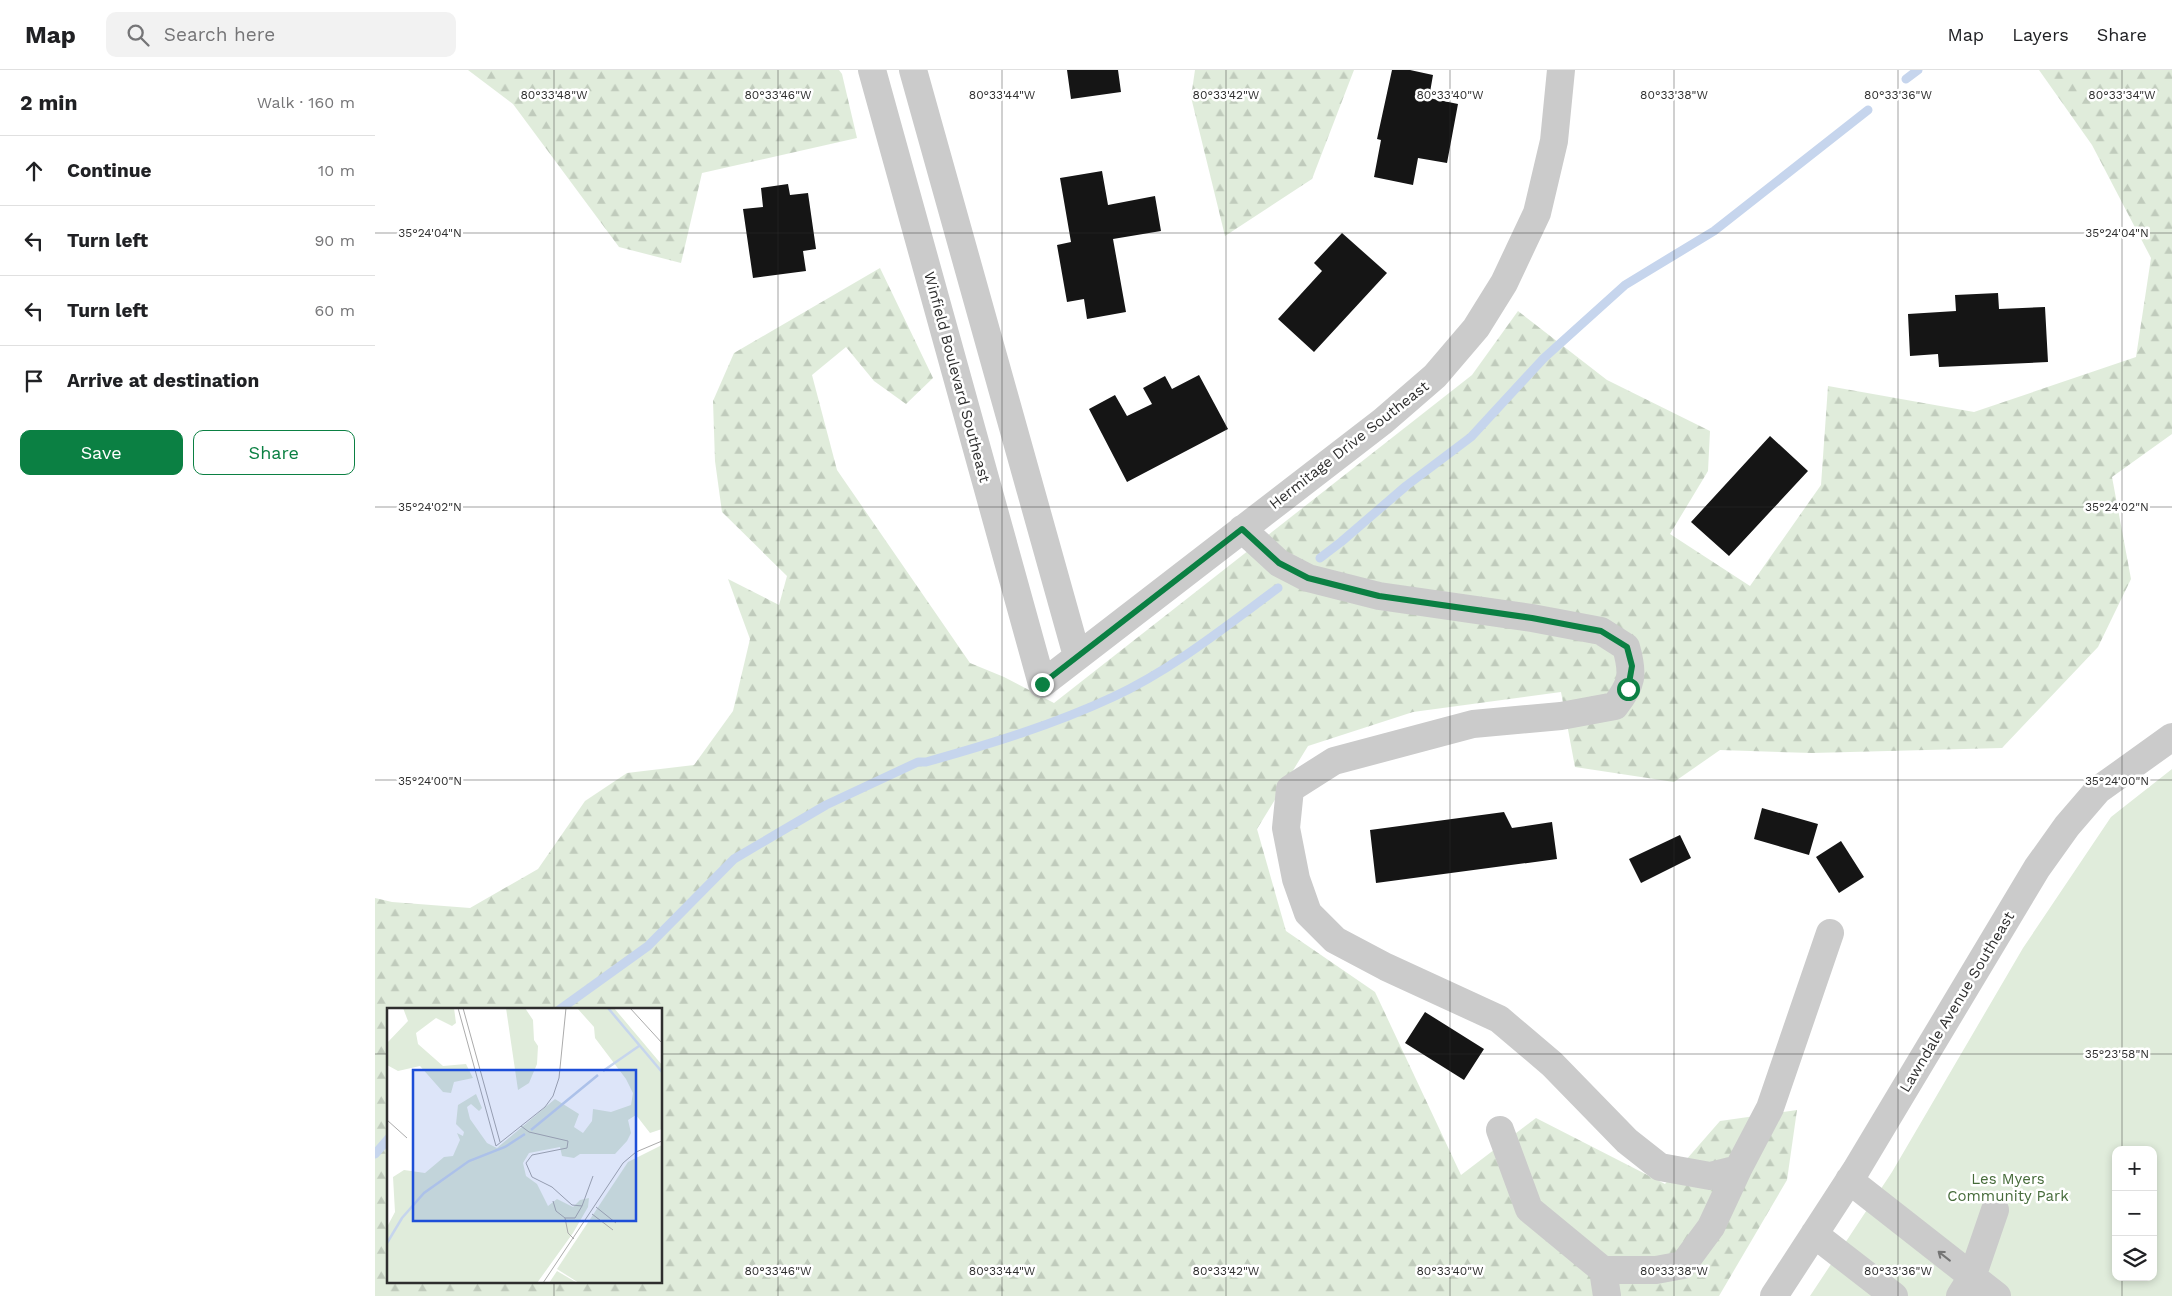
<!DOCTYPE html>
<html lang="en">
<head>
<meta charset="utf-8">
<style>
  :root { --surface:#fff; --page:#f2f2f2; --text:#202124; --muted:#757577; --line:#e0e0e0; --accent:#0b8043 }
  body { margin:0; font-family:"Work Sans",sans-serif; background:var(--page); color:var(--text) }
  .controls { position:absolute; right:15px; bottom:15px; display:grid; overflow:hidden; border-radius:10px; box-shadow:0 2px 8px #0003 }
  .controls button { width:45px; height:45px; display:grid; place-items:center; padding:0; border:0; border-bottom:1px solid var(--line); background:var(--surface); color:var(--text); font:25px sans-serif }
  .stop { position:absolute; width:15px; height:15px; margin:-11px; border:4px solid #0b8043; border-radius:50%; background:#fff }
  .stop.end { background:#0b8043; border-color:#fff; box-shadow:0 1px 5px #0008 }
  .list { margin:0; padding:0; list-style:none }
  h2 { display:flex; justify-content:space-between; align-items:center; height:65px; margin:0; padding:0 20px; font-size:21px }
  h2 small { font-size:16px; font-weight:400; color:var(--muted) }
  .list li { display:grid; grid-template-columns:32px 1fr auto; gap:15px; align-items:center; box-sizing:border-box; height:70px; padding:0 20px; border-top:1px solid var(--line) }
  .list b { display:block; font-size:19px; white-space:nowrap }
  .list em { font-size:16px; font-style:normal; color:var(--muted) }
  .actions { display:flex; gap:10px; padding:15px 20px }
  .actions a { flex:1; padding:11px 0; border:1px solid var(--accent); border-radius:10px; text-align:center; font-size:18px; color:var(--accent) }
  .actions .main { background:var(--accent); color:#fff }
  .icon { flex:none; width:28px; height:28px; fill:none; stroke:currentColor; stroke-width:2; stroke-linecap:round; stroke-linejoin:round }
  .map { position:relative; flex:none; width:1797px; height:1226px; overflow:hidden }
  header { display:flex; align-items:center; gap:30px; box-sizing:border-box; height:70px; padding:0 25px; background:var(--surface); border-bottom:1px solid var(--line) }
  header strong { font-size:24px }
  nav { display:flex; gap:28px; margin-inline-start:auto; font-size:18px }
  .search { width:350px; height:45px; background:var(--page); display:flex; align-items:center; gap:12px; box-sizing:border-box; padding:0 18px; border-radius:10px; color:var(--muted); font-size:19px }
  main { display:flex }
  aside { flex:1; background:var(--surface) }
  .map>svg:first-child { display:block }
</style>
</head>
<body>
<header>
<strong>Map</strong>
<div class="search"><svg class="icon" aria-label="search" viewBox="0 0 24 24"><circle cx="10" cy="10" r="6"/><path d="M15 15l6 6"/></svg>Search here</div>
<nav><a>Map</a><a>Layers</a><a>Share</a></nav>
</header>
<main>
<aside>
<h2>2 min<small>Walk · 160 m</small></h2>
<ul class="list">
<li><svg class="icon" aria-label="ahead" viewBox="0 0 24 24"><path d="M12 20V5M6 11l6-6 6 6"/></svg><div><b>Continue</b></div><em>10 m</em></li>
<li><svg class="icon" aria-label="left" viewBox="0 0 24 24"><path d="M17 20v-9H6M10 6l-5 5 5 5"/></svg><div><b>Turn left</b></div><em>90 m</em></li>
<li><svg class="icon" aria-label="left" viewBox="0 0 24 24"><path d="M17 20v-9H6M10 6l-5 5 5 5"/></svg><div><b>Turn left</b></div><em>60 m</em></li>
<li><svg class="icon" aria-label="arrive" viewBox="0 0 24 24"><path d="M6 21V4h12l-3 4 3 4H6"/></svg><div><b>Arrive at destination</b></div></li>
</ul>
<div class="actions"><a class="main">Save</a><a>Share</a></div>
</aside>
<div class="map">
<svg width="1797" height="1226" viewBox="0 0 1797 1226">
  <defs>
    <pattern id="forest-firs" width="22" height="20" patternUnits="userSpaceOnUse" patternTransform="scale(1.25)"><rect width="22" height="20" fill="#e0ecdb"/><path d="M5 1l3.5 6h-7zM16 11l3.5 6h-7z" fill="#c0cbbc"/></pattern>
  </defs>
  <rect width="100%" height="100%" fill="#fff"/>
  <path fill="url(#forest-firs)" fill-rule="evenodd" d="M93 0H464L467 4 482 68 327 103 306 193 244 177 138 34Z
    M820 0H979L937 109 850 166 816 27Z
    M1664 0H1797V364L1737 407 1756 509 1723 577 1627 678 1437 683 1345 680 1299 712 1200 697 1186 622 1038 642 933 676 882 759 911 861 1000 922 1086 1105 1161 1048 1290 1114 1345 1051 1422 1040 1412 1110 1344 1226H0V828L17 832 95 838 163 799 210 731 252 703 319 695 358 641 375 569 353 509 404 535 412 506 347 442 340 391 338 331 359 283 505 198 558 308 531 334 499 311 471 277 437 305 462 400 595 593 629 607 679 633 1097 305 1143 241 1232 310 1335 361 1333 401 1295 464 1375 516 1446 415 1453 316 1599 342 1761 287 1776 188 1717 75ZM14 940H286V1212H14Z"/>
  <path fill="#e0ecdb" fill-rule="evenodd" d="M1797 699V1226H1435L1517 1102 1648 878 1736 747ZM1741 1080H1778V1207H1741Z"/>
  <g fill="none" stroke-linecap="round" stroke-linejoin="round">
    <path stroke="#c6d5ed" stroke-width="9" d="M1531 9 1543 0
      M945 488 966 472 1031 416 1096 367 1169 288 1250 215 1339 161 1493 40
      M184 940 273 876 359 789 451 735 543 692H551C615 674 678 655 738 627 798 599 850 557 903 518
      M0 1084 14 1068"/>
  </g>
  <path fill="#151515" d="M692 0H743L746 22 696 29Z
    M1017 0H1035L1058 5 1054 28 1083 34 1072 93 1043 88 1038 115 999 107 1006 70 1002 69Z
    M727 101 733 135 780 126 786 161 738 169 751 242 712 249 709 229 692 232 682 175 696 172 685 108Z
    M413 114 415 125 433 123 441 179 428 181 431 201 378 208 368 139 388 137 386 118Z
    M967 163 1012 203 939 282 903 249 947 201 939 193Z
    M1623 223 1624 239 1670 237 1673 292 1564 297 1563 284 1535 286 1533 244 1581 241 1580 225Z
    M824 305 853 359 752 412 714 339 740 325 752 346 777 334 768 318 790 306 797 319Z
    M1395 366 1433 401 1354 486 1316 452Z
    M1387 738 1443 754 1434 785 1379 769Z
    M1129 742 1137 758 1177 752 1182 789 1001 813 995 760Z
    M1305 765 1316 788 1266 813 1254 789Z
    M1466 771 1489 807 1464 823 1441 787Z
    M1050 942 1109 979 1089 1010 1030 973Z"/>
  <g fill="none" stroke-linecap="round" stroke-linejoin="round">
    <path stroke="#cbcbcb" stroke-width="28" d="M497 0 667 614 1008 351 1060 306 1101 258 1129 213 1162 143 1179 71 1186 0
      M538 0 702 586
      M867 459 904 493 933 508 1004 526 1157 548 1226 561 1251 577C1259 605 1257 614 1240 636L1186 646 1098 654 959 691 915 719 911 758 921 809 933 843 960 870 1011 897 1124 949 1177 994 1252 1071 1285 1097 1335 1106 1363 1099 1395 1038 1455 863
      M1125 1060 1154 1139 1228 1200H1281L1308 1195 1336 1157 1363 1099
      M1474 1110 1622 1226
      M1439 1164 1519 1226
      M1228 1200 1232 1226
      M1399 1226 1481 1100 1662 798 1692 756 1723 720 1797 667
      M1585 1226 1597 1207 1620 1140"/>
  </g>
  <defs><path id="oneway-shaft" d="M-6 0H5M1.5-3L5.5 0L1.5 3" fill="none" stroke-width="1.6" stroke-linecap="round" stroke-linejoin="round" transform="scale(1.25)"/></defs>
  <use stroke="#757575" href="#oneway-shaft" transform="translate(1569 1186) rotate(-142)"/>
  <g fill="none" stroke-linecap="round" stroke-linejoin="round">
    <path stroke="#0b8043" stroke-width="6" d="M667 614 867 459 904 493 933 508 1004 526 1157 548 1226 561 1252 577 1257 596 1253 619"/>
  </g>
  <path fill="none" stroke="#2e2e2e" stroke-width="1" stroke-opacity="0.45" d="M179 0V940M403 0V1226M627 0V1226M851 0V1226M1075 0V1226M1299 0V1226M1523 0V1226M1747 0V1080M0 163H1797M0 437H1797M0 710H1797M0 984H14M286 984H1797M1747 1207V1226M179 1212V1226"/>
  <g text-anchor="middle" stroke-width="5" stroke-linejoin="round" paint-order="stroke">
    <g font-size="15" fill="#2e2e2e" stroke="#fff">
      <text transform="translate(582 307) rotate(75)" y="5">Winfield Boulevard Southeast</text>
      <text transform="translate(974 375) rotate(-38)" y="5">Hermitage Drive Southeast</text>
      <text transform="translate(1582 932) rotate(-59)" y="5">Lawndale Avenue Southeast</text>
    </g>
    <g font-size="15" fill="#466b3a" stroke="#fff">
      <text x="1633" y="1114">Les Myers<tspan x="1633" dy="17">Community Park</tspan></text>
    </g>
  </g>
  <g transform="translate(12 938)">
    <rect width="275" height="275" fill="#fff"/>
    <path d="M16 0H67L69 15 65 18 49 10 29 25 31 36 56 58 79 56 86 70 67 74 64 85 56 84 33 58 11 63 0 57V35L21 13ZM119 0H138L146 12 147 32 151 38 150 56 142 75 131 82ZM190 0H227L275 57V121L263 125 249 107 241 112 244 125 240 133 228 146H193L187 150 175 148 173 139 142 145 136 155 139 168 150 176 161 198 170 191 186 199 193 192 202 190 201 199 186 225 150 275H0V219L8 204 6 169 17 162 38 165 57 149 66 148 73 132 70 125 76 128 77 124 69 116 71 97 89 86 95 100 92 103 84 96 80 99 83 111 100 135 110 140 168 91 192 106 187 119 196 125 205 113 206 101 224 104 244 97 246 85 239 71 208 30 207 19ZM170 263 187 273 191 275H162Z" fill="#e0ecdb"/>
    <path d="M275 137V275H192L170 261 241 154Z" fill="#e0ecdb"/>
    <path fill="none" stroke="#c6d5ed" stroke-width="2.5" d="M221 0 275 64M216 63 252 38M144 122 211 67M0 235 15 210 37 185 82 153 118 139 138 126"/>
    <path fill="none" stroke="#ababab" stroke-width="1" d="M71 0 109 138 158 99 166 88 172 70 179 0M76 0 113 134M243 0 275 35M0 112 20 130M134 118 142 124 181 133 180 140 145 147 139 155 145 169 165 179 185 197 195 198 206 168M166 193 169 203 178 210H188L195 198M209 199 229 215M205 206 226 222M178 210 181 225 187 231M156 275 236 155 249 144 275 133"/>
    <path fill="#1d4ed8" fill-opacity="0.15" stroke="#1d4ed8" stroke-width="2.5" d="M26 62H249V213H26Z"/>
    <rect width="275" height="275" fill="none" stroke="#2e2e2e" stroke-width="2.5"/>
  </g>
  <g font-size="12" text-anchor="middle" fill="#2e2e2e" stroke="#fff" stroke-width="5" stroke-linejoin="round" paint-order="stroke">
    <text x="179" y="29">80°33'48"W</text>
    <text x="403" y="29">80°33'46"W</text>
    <text x="627" y="29">80°33'44"W</text>
    <text x="851" y="29">80°33'42"W</text>
    <text x="1075" y="29">80°33'40"W</text>
    <text x="1299" y="29">80°33'38"W</text>
    <text x="1523" y="29">80°33'36"W</text>
    <text x="1747" y="29">80°33'34"W</text>
    <text x="55" y="167">35°24'04"N</text>
    <text x="1742" y="167">35°24'04"N</text>
    <text x="55" y="441">35°24'02"N</text>
    <text x="1742" y="441">35°24'02"N</text>
    <text x="55" y="715">35°24'00"N</text>
    <text x="1742" y="715">35°24'00"N</text>
    <text x="1742" y="988">35°23'58"N</text>
    <text x="403" y="1205">80°33'46"W</text>
    <text x="627" y="1205">80°33'44"W</text>
    <text x="851" y="1205">80°33'42"W</text>
    <text x="1075" y="1205">80°33'40"W</text>
    <text x="1299" y="1205">80°33'38"W</text>
    <text x="1523" y="1205">80°33'36"W</text>
  </g>
</svg>
<div class="controls">
<button>+</button>
<button>−</button>
<button><svg class="icon" aria-label="layers" viewBox="0 0 24 24"><path d="M12 4l9 5-9 5-9-5zM3 14l9 5 9-5"/></svg></button>
</div>
<div class="stop" style="left:1253px;top:619px"></div>
<div class="stop end" style="left:667px;top:614px"></div>
</div>
</main>
</body>
</html>
